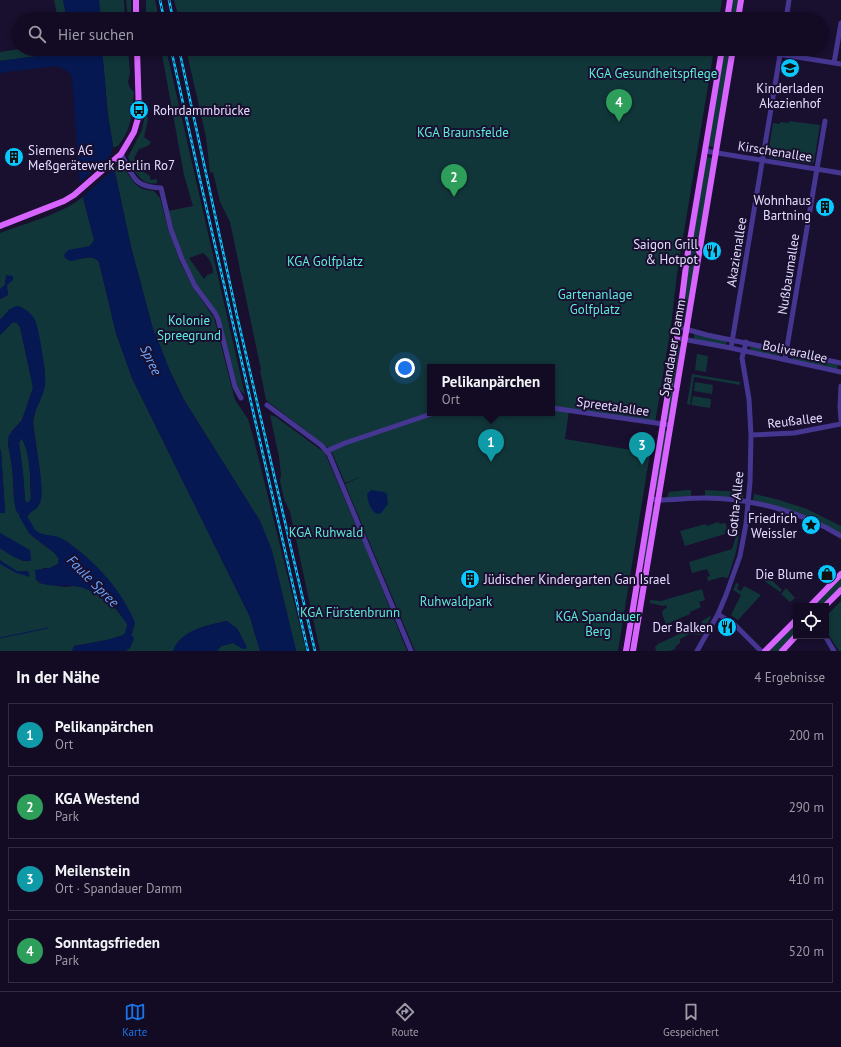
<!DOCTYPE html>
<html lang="de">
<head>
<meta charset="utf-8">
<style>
  :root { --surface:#130b23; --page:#1c142b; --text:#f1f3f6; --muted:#9d9ba6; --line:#322b41; --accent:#1a73e8 }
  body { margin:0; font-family:"PT Sans",sans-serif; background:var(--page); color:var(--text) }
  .controls { position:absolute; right:12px; bottom:12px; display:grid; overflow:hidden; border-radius:0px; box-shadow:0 2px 6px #0003 }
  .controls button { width:36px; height:36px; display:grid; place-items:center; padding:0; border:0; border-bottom:1px solid var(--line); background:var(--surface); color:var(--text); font:20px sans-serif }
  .you { position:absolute; left:405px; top:368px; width:14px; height:14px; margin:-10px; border:3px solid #fff; border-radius:50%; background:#1a73e8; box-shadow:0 0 0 6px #1a73e833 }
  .badge { display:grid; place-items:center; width:26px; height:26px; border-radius:50%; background:var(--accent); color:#fff; font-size:13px; font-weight:700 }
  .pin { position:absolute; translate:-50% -33px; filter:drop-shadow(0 1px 2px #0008) }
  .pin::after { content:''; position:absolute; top:21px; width:14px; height:12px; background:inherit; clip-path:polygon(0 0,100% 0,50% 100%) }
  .popup { position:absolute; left:427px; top:364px; width:128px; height:52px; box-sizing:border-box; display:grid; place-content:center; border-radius:0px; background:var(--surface); filter:drop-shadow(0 1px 3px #0005); font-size:13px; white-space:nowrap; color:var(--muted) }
  .popup b { font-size:15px; color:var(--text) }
  .popup::after { content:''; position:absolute; left:50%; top:100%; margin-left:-8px; border:8px solid transparent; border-top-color:var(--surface) }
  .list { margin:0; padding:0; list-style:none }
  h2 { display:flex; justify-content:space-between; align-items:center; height:52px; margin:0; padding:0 16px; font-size:17px }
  h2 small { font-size:13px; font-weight:400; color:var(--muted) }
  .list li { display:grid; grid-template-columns:26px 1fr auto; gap:12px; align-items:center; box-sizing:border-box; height:64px; margin:0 8px 8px; padding:0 8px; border:1px solid var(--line); border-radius:0px }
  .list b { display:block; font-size:15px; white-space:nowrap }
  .list p { margin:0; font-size:13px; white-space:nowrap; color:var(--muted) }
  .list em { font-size:13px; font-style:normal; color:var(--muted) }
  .icon { flex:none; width:22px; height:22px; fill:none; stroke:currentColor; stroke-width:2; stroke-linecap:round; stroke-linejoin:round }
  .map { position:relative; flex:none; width:841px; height:651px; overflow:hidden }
  .search { position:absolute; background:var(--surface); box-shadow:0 2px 6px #0003; left:12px; right:12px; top:12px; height:44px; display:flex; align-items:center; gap:10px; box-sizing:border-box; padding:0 14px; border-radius:22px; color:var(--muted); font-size:15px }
  .sheet { height:340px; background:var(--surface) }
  nav { display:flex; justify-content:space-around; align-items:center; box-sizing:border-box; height:56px; border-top:1px solid var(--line); background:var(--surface); font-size:11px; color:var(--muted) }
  nav a { display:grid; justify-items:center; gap:2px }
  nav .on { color:var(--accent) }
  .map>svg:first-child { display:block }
</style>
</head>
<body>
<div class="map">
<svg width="841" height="651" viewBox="0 0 841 651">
  <rect width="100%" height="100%" fill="#190f2f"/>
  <path fill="#11363a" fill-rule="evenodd" d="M54 0H63L67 19H58Z
    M99 0H124L125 19H100Z
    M126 0H131V19H128Z
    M146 0H155L159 19H146Z
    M174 0H722L719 19H179Z
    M732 0H739L736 19H729Z
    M20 49H72L69 52 0 61V52Z
    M102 49H128L130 73 128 82 130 88 134 92C131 115 133 127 118 146L112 148 111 153 113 146 108 116Z
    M161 49H166L245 395 238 388 219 317 199 289 192 276 177 242 168 211 193 206 184 175ZM203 253C210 258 213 266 213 273L207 275 204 279 189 258Z
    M186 49H714L677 274 671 326 655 423 569 411 565 439 650 453 618 651H415L345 484 363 476 345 483 331 450 266 400 260 370H261L230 222 220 202 213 172 210 173 206 137ZM430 367H552V413H430Z
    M724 53 730 54 715 147 708 146Z
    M146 109 148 119 144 137 151 142 148 146 139 149 134 158 138 168 150 176V180L157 179V183C141 187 133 169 128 157L142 130Z
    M789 121 820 125 814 162 811 164 769 158 768 155 773 123 780 124V122L789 123Z
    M706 157 713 158 686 320H683L686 301 684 291Z
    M122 162 129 176 135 184 142 189 154 191 160 198 168 229 180 262 194 289 214 318 235 400 248 419 254 440 306 651H296L272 551 260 521 184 400 169 369 155 333H154L131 247 114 168Z
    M83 197 94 240 92 244 70 261C78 260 93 253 99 262L116 333 132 378 250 617 260 651H217L221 646 233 643 243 649 227 621C207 626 181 630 173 651H125L130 648 124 635 107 640 74 646 72 651H0V548L23 561H31L29 550 0 533V513H5L1 451 0 449V335L13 322 17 323 20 327 33 387 32 391 22 420 12 431 8 444 12 467 14 500 16 510 21 517 26 515 28 513 36 509 41 498 40 472 33 422 36 409 40 401 45 370 34 318 10 309 0 320V299L8 295 5 277V285L0 289V233C26 223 62 214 83 197ZM28 520C38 541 50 532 66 541L97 567 128 624 114 607 94 592 81 587 74 586 65 587 39 583 43 568H50L58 564 59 559C55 551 47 548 40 542 34 536 29 528 23 522Z
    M694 333 727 340 726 346 694 339Z
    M678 346H681L669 419H666Z
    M751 346 780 352 779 357 750 351Z
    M697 354 708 356 706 372 695 370Z
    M792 355 838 365 837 370 791 360Z
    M692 374 740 382V385L694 377 690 405 687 404Z
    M695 382 713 385 712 394 694 391Z
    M693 396 711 399 710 408 691 405Z
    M270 415 276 417 325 453 366 549 407 651H320L290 512 284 499 280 481 281 475 279 457Z
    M664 431H667L657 490H655Z
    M21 439H22C31 454 30 481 31 499L29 502H26L25 500 23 473 19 443Z
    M688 490H691V496L667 498 669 492Z
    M705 490 743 492V499L705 496Z
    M754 494 776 499 807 509 841 526V533C812 518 785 507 753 500Z
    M652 507H654L645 564 643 563Z
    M718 522 720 524 725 523 727 528 725 531V534L685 546 680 531 706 524 707 526Z
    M739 535 736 552 728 578 722 577 708 581 707 577 710 576 707 569 692 573 689 562 732 549 736 536Z
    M763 572 782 590 780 592 759 577Z
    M841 576V589L824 606H812Z
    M736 583 739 584 737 589 741 591 744 586 761 595 738 620 731 615 741 595 733 590Z
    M786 588 795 598 790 602 781 594Z
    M702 589 705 600 699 602 701 607 690 612V614L671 622V623L666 625 662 613 664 609 667 608 666 605 663 606 650 603V600L661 601Z
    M841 601V651H839L826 631V616Z
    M710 616 711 617 701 635 690 634 680 639V643L676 646 675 649 670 651H656L655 647 658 644 702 623V621Z
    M796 622V635L780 651H768Z"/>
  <path fill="#051852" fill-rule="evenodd" d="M63 0H99L100 19H67Z
    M72 49H102L108 116 113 146 111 153 113 167 114 168 131 247 154 333H155L169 369 184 400 260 521 272 551 296 651H260L250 617 132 378 116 333 99 262C93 253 78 260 70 261L65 258 64 255 68 250 90 246 94 240 83 197 79 178 72 77C67 70 63 68 55 66L0 73V61L69 52Z
    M6 275 13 276V280L7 285 8 295 0 299V289L5 285Z
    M16 306C23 306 32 314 35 320 39 328 47 377 45 386 43 399 32 411 33 424 34 440 46 491 40 503 37 510 27 515 21 517L16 510 14 500 13 476 8 440 9 435 22 420 32 391 33 387 20 327 17 323 13 322 0 335V320L10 309ZM21 439H22C31 455 30 479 31 497L29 502H26L25 500 23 473 19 443Z
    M0 449 1 451 5 513H0Z
    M371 490 384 492 387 494 388 504 381 513 377 514C370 510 368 502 367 494Z
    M28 520C39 542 50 530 66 541 85 554 105 573 118 592 125 601 130 612 135 622L134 625H128C123 619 120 613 115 607 106 598 87 587 74 586 62 585 46 588 36 580L35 570 50 568 58 564 59 559C53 548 38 543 29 533 27 530 25 525 23 522Z
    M0 533 30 550 31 561C18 561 10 555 0 548Z
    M0 560 17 571H28L30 577 16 573 0 564Z
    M227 621 237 628 247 647 245 649H243L233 643 221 646 217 651H173C181 630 207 625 227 621Z
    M124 635 133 636 134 639 130 648 125 651H72L74 646 107 640Z"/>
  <path fill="#190f2f" d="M113 153 116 167 81 198 78 184Z"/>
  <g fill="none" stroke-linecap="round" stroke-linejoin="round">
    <path stroke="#051852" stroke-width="1" d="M0 638 48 628"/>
    <path stroke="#051852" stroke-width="7" d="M29 509 23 516 30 528
      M111 651 128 635 131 624 126 617"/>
    <path stroke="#453692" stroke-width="5" d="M786 19 789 0
      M746 49 841 64
      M834 63 841 23
      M705 151 841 173
      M121 154C134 176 132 187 161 188L171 230 182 259 195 286 215 313 218 319 235 387 241 398
      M678 327 707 335 841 363
      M677 338 731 348 841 372
      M731 348 781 49
      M785 359 825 121
      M841 386 840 407 841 420
      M267 405 321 445 329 454 411 651
      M552 408 670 425
      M751 435 794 433 841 424
      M327 451 345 443 434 413
      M651 499 658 500C673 500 689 498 704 498 751 498 800 511 841 536
      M718 614 735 625 761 651
      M825 636 834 651
      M697 651 718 614 726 595 740 556 746 524 750 482 751 435 749 399 742 358 746 342"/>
    <path stroke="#d864ff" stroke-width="6" d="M136 0V19
      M727 19 730 0
      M738 19 741 0
      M0 226 64 201 74 195 121 154 134 132 139 115 137 49
      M810 606 841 574
      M825 606 841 590
      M626 651 677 338 687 258 722 49
      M633 651 733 49
      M765 651 796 620
      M782 651 796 636"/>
    <defs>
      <path id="rail" d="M160 0 164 19
        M169 0 173 19
        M171 49 201 184 308 651
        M179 49 237 316 315 651"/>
    </defs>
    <use href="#rail" stroke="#09c8ff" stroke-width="2.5"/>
    <use href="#rail" stroke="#190f2f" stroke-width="1" stroke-dasharray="3" stroke-linecap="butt"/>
  </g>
  <defs>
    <symbol id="school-disc" viewBox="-11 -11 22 22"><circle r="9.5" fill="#09c8ff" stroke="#190f2f"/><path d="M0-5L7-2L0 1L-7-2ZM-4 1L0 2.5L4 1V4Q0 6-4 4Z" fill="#111"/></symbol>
    <symbol id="bus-disc" viewBox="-11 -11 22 22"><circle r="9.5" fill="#09c8ff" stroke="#190f2f"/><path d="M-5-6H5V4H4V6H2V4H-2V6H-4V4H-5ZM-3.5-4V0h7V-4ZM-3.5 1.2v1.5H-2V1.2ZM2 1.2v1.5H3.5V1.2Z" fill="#111"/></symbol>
    <symbol id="building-disc" viewBox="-11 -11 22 22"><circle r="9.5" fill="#09c8ff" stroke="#190f2f"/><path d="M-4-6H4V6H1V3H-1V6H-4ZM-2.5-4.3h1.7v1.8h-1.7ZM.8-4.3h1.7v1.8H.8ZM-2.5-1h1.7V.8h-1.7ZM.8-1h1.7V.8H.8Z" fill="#111"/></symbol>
    <symbol id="restaurant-disc" viewBox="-11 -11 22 22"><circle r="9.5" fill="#09c8ff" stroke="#190f2f"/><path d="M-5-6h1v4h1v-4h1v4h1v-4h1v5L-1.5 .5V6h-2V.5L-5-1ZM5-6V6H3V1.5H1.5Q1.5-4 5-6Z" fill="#111"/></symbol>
    <symbol id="sight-disc" viewBox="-11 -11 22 22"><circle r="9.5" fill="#09c8ff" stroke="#190f2f"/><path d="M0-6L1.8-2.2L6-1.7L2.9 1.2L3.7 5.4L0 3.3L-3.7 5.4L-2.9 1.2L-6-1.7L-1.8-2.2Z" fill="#111"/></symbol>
    <symbol id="shop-disc" viewBox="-11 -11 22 22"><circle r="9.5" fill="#09c8ff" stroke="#190f2f"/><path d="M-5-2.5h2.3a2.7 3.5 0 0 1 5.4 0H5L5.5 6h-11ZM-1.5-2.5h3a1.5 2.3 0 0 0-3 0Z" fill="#111"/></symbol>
  </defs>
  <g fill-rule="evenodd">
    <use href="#school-disc" x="779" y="57" width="22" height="22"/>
    <use href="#bus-disc" x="128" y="99" width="22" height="22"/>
    <use href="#building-disc" x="3" y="146" width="22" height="22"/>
    <use href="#building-disc" x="814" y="196" width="22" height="22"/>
    <use href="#restaurant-disc" x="701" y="240" width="22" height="22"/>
    <use href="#sight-disc" x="800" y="514" width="22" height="22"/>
    <use href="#shop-disc" x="816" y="563" width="22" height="22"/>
    <use href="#building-disc" x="459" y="568" width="22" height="22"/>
    <use href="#restaurant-disc" x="716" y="616" width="22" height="22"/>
  </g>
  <g text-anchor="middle" stroke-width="4" stroke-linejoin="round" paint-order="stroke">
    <g font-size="13" fill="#5cecda" stroke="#190f2f">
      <text x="653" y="78">KGA Gesundheitspflege</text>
      <text x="463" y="137">KGA Braunsfelde</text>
      <text x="325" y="266">KGA Golfplatz</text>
      <text x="595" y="299">Gartenanlage<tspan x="595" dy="15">Golfplatz</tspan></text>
      <text x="189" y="325">Kolonie<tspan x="189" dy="15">Spreegrund</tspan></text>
      <text x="326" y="537">KGA Ruhwald</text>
      <text x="456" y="606">Ruhwaldpark</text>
      <text x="350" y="617">KGA Fürstenbrunn</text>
      <text x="598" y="621">KGA Spandauer<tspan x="598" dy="15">Berg</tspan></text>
    </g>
    <g font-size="13" fill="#e5ddff" stroke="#190f2f" text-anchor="end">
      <text x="790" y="93" text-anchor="middle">Kinderladen<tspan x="790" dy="15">Akazienhof</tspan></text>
      <text x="153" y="115" text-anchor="start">Rohrdammbrücke</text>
      <text x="28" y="155" text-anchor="start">Siemens AG<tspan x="28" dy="15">Meßgerätewerk Berlin Ro7</tspan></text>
      <text x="811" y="205">Wohnhaus<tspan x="811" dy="15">Bartning</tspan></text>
      <text x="698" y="249">Saigon Grill<tspan x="698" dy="15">&amp; Hotpot</tspan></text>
      <text x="797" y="523">Friedrich<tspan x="797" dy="15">Weissler</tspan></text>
      <text x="813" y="579">Die Blume</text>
      <text x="484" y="584" text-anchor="start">Jüdischer Kindergarten Gan Israel</text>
      <text x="713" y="632">Der Balken</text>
    </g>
    <g font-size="13" fill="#e5ddff" stroke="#190f2f">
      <text transform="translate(775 151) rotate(9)" y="5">Kirschenallee</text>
      <text transform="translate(736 252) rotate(-81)" y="5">Akazienallee</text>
      <text transform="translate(788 274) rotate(-81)" y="5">Nußbaumallee</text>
      <text transform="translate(672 348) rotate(-80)" y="5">Spandauer Damm</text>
      <text transform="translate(795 351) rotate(12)" y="5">Bolivarallee</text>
      <text transform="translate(613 406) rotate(8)" y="5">Spreetalallee</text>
      <text transform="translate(795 420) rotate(-7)" y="5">Reußallee</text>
      <text transform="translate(735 504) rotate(-84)" y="5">Gotha-Allee</text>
    </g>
    <g font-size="14" font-style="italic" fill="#6ba8ff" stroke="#190f2f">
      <text transform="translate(151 360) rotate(65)" y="5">Spree</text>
      <text transform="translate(93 581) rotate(45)" y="5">Faule Spree</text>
    </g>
  </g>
</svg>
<div class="controls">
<button><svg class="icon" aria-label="locate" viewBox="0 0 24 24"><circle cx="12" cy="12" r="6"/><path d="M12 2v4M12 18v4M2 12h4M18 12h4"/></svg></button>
</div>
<div class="you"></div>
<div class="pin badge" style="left:491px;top:462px;background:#0f9aa8">1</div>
<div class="popup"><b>Pelikanpärchen</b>Ort</div>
<div class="pin badge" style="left:454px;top:197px;background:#2e9e5b">2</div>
<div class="pin badge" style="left:642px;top:465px;background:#0f9aa8">3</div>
<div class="pin badge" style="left:619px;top:122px;background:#2e9e5b">4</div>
<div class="search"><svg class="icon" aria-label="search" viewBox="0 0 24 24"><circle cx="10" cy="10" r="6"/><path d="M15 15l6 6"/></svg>Hier suchen</div>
</div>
<section class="sheet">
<h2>In der Nähe<small>4 Ergebnisse</small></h2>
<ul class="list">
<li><span class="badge" style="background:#0f9aa8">1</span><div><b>Pelikanpärchen</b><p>Ort</p></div><em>200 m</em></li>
<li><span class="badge" style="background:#2e9e5b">2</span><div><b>KGA Westend</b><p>Park</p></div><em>290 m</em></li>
<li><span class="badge" style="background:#0f9aa8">3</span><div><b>Meilenstein</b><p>Ort · Spandauer Damm</p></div><em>410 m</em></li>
<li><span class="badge" style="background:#2e9e5b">4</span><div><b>Sonntagsfrieden</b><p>Park</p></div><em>520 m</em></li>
</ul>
</section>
<nav>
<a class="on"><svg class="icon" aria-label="map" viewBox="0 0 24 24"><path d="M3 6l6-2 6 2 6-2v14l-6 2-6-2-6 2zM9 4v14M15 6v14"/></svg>Karte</a>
<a><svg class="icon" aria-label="directions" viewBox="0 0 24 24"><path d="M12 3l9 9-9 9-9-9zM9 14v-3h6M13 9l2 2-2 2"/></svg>Route</a>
<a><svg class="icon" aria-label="saved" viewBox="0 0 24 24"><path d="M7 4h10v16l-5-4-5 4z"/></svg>Gespeichert</a>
</nav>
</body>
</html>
